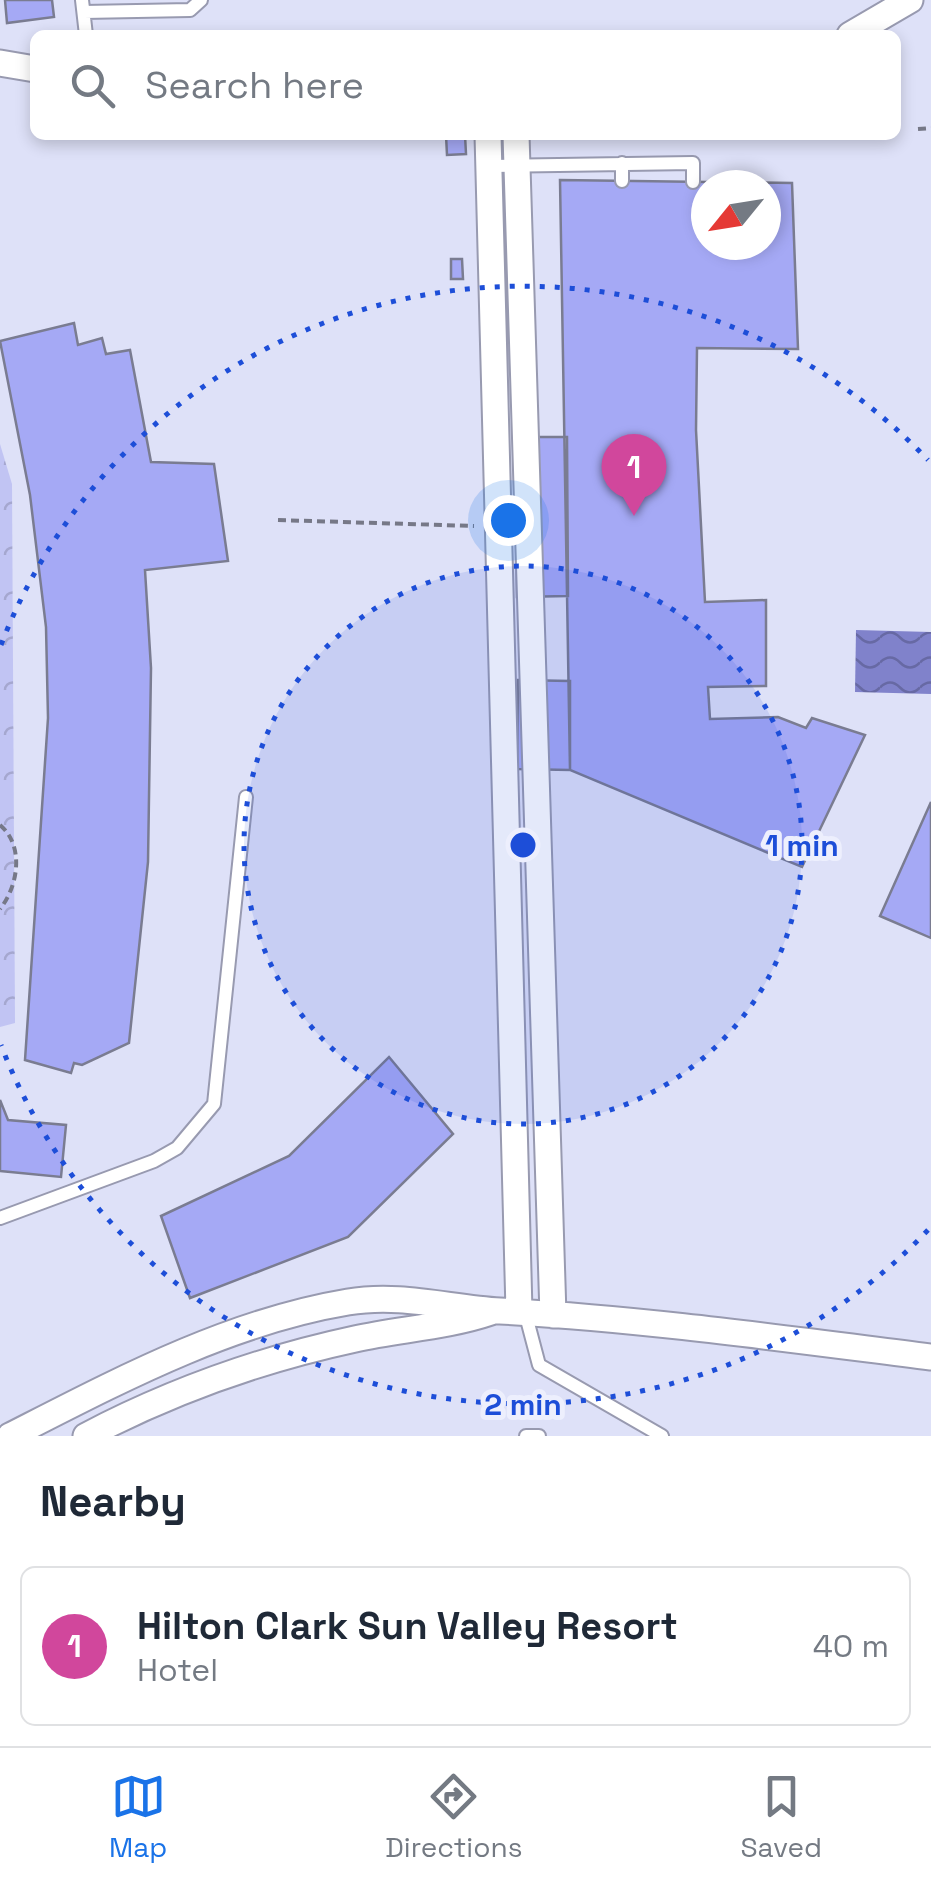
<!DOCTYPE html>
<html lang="en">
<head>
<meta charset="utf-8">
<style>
  :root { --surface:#fff; --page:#f6f6f7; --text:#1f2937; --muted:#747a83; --line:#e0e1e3; --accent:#1a73e8 }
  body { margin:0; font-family:"Space Grotesk",sans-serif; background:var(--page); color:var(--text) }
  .compass { position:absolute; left:691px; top:170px; width:90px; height:90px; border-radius:50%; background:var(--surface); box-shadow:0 5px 15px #0003; rotate:240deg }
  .you { position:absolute; left:508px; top:520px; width:35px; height:35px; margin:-25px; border:8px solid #fff; border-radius:50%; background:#1a73e8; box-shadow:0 0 0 15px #1a73e833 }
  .badge { display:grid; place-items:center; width:65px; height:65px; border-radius:50%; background:var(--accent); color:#fff; font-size:32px; font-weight:700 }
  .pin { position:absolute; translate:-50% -82px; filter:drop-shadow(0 2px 5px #0008) }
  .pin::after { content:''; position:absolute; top:52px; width:35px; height:30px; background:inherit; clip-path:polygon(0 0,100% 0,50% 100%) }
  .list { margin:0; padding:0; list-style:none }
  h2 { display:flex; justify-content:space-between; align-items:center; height:130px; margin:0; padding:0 40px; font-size:42px }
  h2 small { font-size:32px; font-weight:400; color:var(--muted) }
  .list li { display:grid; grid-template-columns:65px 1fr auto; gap:30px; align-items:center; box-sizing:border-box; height:160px; margin:0 20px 20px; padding:0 20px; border:2px solid var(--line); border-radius:15px }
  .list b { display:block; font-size:38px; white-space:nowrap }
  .list p { margin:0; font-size:32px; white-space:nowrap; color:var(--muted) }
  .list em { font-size:32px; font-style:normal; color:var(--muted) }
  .icon { flex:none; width:55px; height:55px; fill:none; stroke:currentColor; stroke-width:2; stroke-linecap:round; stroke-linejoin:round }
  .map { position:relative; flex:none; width:931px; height:1436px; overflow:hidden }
  .search { position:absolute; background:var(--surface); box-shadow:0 5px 15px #0003; left:30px; right:30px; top:30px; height:110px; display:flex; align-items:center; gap:25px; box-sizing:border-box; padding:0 35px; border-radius:15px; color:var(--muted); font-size:38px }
  .sheet { height:310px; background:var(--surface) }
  nav { display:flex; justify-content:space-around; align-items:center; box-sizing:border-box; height:140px; border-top:2px solid var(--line); background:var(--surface); font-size:28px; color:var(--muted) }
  nav a { display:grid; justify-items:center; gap:5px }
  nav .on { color:var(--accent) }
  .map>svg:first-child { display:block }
</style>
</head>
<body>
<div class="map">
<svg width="931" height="1436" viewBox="0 0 931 1436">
  <defs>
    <pattern id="forest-crowns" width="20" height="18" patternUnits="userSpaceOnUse" patternTransform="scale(2.5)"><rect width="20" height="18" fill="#c1c4f3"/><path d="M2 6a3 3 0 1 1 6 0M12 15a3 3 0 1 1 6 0" fill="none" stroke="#a5a7cf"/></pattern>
    <pattern id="water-waves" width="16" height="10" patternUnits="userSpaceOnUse" patternTransform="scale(2.5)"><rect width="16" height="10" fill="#8082cb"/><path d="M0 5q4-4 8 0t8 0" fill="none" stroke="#6769a4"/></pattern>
  </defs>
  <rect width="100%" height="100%" fill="#dee1f8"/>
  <path fill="url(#forest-crowns)" d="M0 444 12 484 15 1023 0 1027Z"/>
  <path fill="url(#water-waves)" d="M856 630 931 632V694L855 692Z"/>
  <path fill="#a5a9f5" stroke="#7a7c91" stroke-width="2.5" fill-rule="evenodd" d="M5 0H52L54 17 7 23Z
    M446 135H465L466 154 447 155Z
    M560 180 792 183 798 349 697 348 696 430 705 602 766 600V686L708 687 710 719 778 717 806 728 812 718 865 735 802 867 570 770ZM706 185H766V245H706Z
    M451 259H462L463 279H451Z
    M74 323 78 345 102 338 106 354 130 350 151 462 214 464 228 561 145 570 151 668 148 862 129 1043 82 1065 74 1063 71 1073 25 1060 48 718 46 627 30 495 0 341Z
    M516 437H567L568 596 517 597Z
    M518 680 570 681V770L517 769Z
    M931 802V938L880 916Z
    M389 1057 453 1134 348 1237 190 1298 161 1216 289 1156Z
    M0 1100 8 1120 66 1125 61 1177 0 1171Z"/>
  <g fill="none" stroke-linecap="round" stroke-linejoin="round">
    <defs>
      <path id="lane" d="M82 0 86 35
        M84 12 190 10 201 0
        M622 163V181
        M489 166 693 163V182
        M0 1218 154 1161 177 1148 214 1104 246 797
        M525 1312 539 1365 662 1436
        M526 1436H539"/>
      <path id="street" d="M850 35 910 0
        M0 63 35 69
        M488 135 519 1311
        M516 135 553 1315
        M10 1436C118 1381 228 1322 348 1302 400 1293 449 1308 500 1311 644 1319 787 1339 931 1357
        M86 1436C170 1392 262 1359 355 1339 400 1329 447 1327 491 1312"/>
    </defs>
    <use href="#lane" stroke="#989ab0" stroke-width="16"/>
    <use href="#street" stroke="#989ab0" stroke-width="29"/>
    <path stroke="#767887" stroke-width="4" stroke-dasharray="8 5" stroke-linecap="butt" d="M918 129 931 128
      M278 520 474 526
      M0 825C24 845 19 885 0 909"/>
    <use href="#lane" stroke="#fff" stroke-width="12"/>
    <use href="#street" stroke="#fff" stroke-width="25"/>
  </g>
  <circle cx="523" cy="845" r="279" fill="#1d4ed8" fill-opacity=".12"/>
  <g fill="none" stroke="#1d4ed8" stroke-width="5" stroke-dasharray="5 10">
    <circle cx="523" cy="845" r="279"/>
    <path d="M928 1230A559 559 0 0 1 1 1045M1 645A559 559 0 0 1 928 460"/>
  </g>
  <circle cx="523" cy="845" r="15" fill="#1d4ed8" stroke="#edeffd" stroke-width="5"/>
  <g font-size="30" text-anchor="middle" font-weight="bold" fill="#1d4ed8" stroke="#edeffd" stroke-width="10" stroke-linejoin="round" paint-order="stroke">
    <text x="802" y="856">1 min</text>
    <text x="523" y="1415">2 min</text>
  </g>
</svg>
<svg class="compass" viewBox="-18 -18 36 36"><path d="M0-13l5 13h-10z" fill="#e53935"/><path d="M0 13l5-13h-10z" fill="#747a83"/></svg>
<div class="you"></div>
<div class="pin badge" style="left:634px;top:516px;background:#d1479c">1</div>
<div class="search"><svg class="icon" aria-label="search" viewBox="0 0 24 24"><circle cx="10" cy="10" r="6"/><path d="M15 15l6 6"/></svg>Search here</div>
</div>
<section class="sheet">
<h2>Nearby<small></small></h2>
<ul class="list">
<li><span class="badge" style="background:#d1479c">1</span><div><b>Hilton Clark Sun Valley Resort</b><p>Hotel</p></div><em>40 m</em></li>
</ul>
</section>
<nav>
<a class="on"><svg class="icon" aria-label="map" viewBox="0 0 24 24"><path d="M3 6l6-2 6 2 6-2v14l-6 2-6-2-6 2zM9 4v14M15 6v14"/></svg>Map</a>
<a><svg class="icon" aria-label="directions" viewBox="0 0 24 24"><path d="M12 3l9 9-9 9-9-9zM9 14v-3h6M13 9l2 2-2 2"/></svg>Directions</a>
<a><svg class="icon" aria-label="saved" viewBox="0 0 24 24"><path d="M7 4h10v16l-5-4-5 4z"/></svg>Saved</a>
</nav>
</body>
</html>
